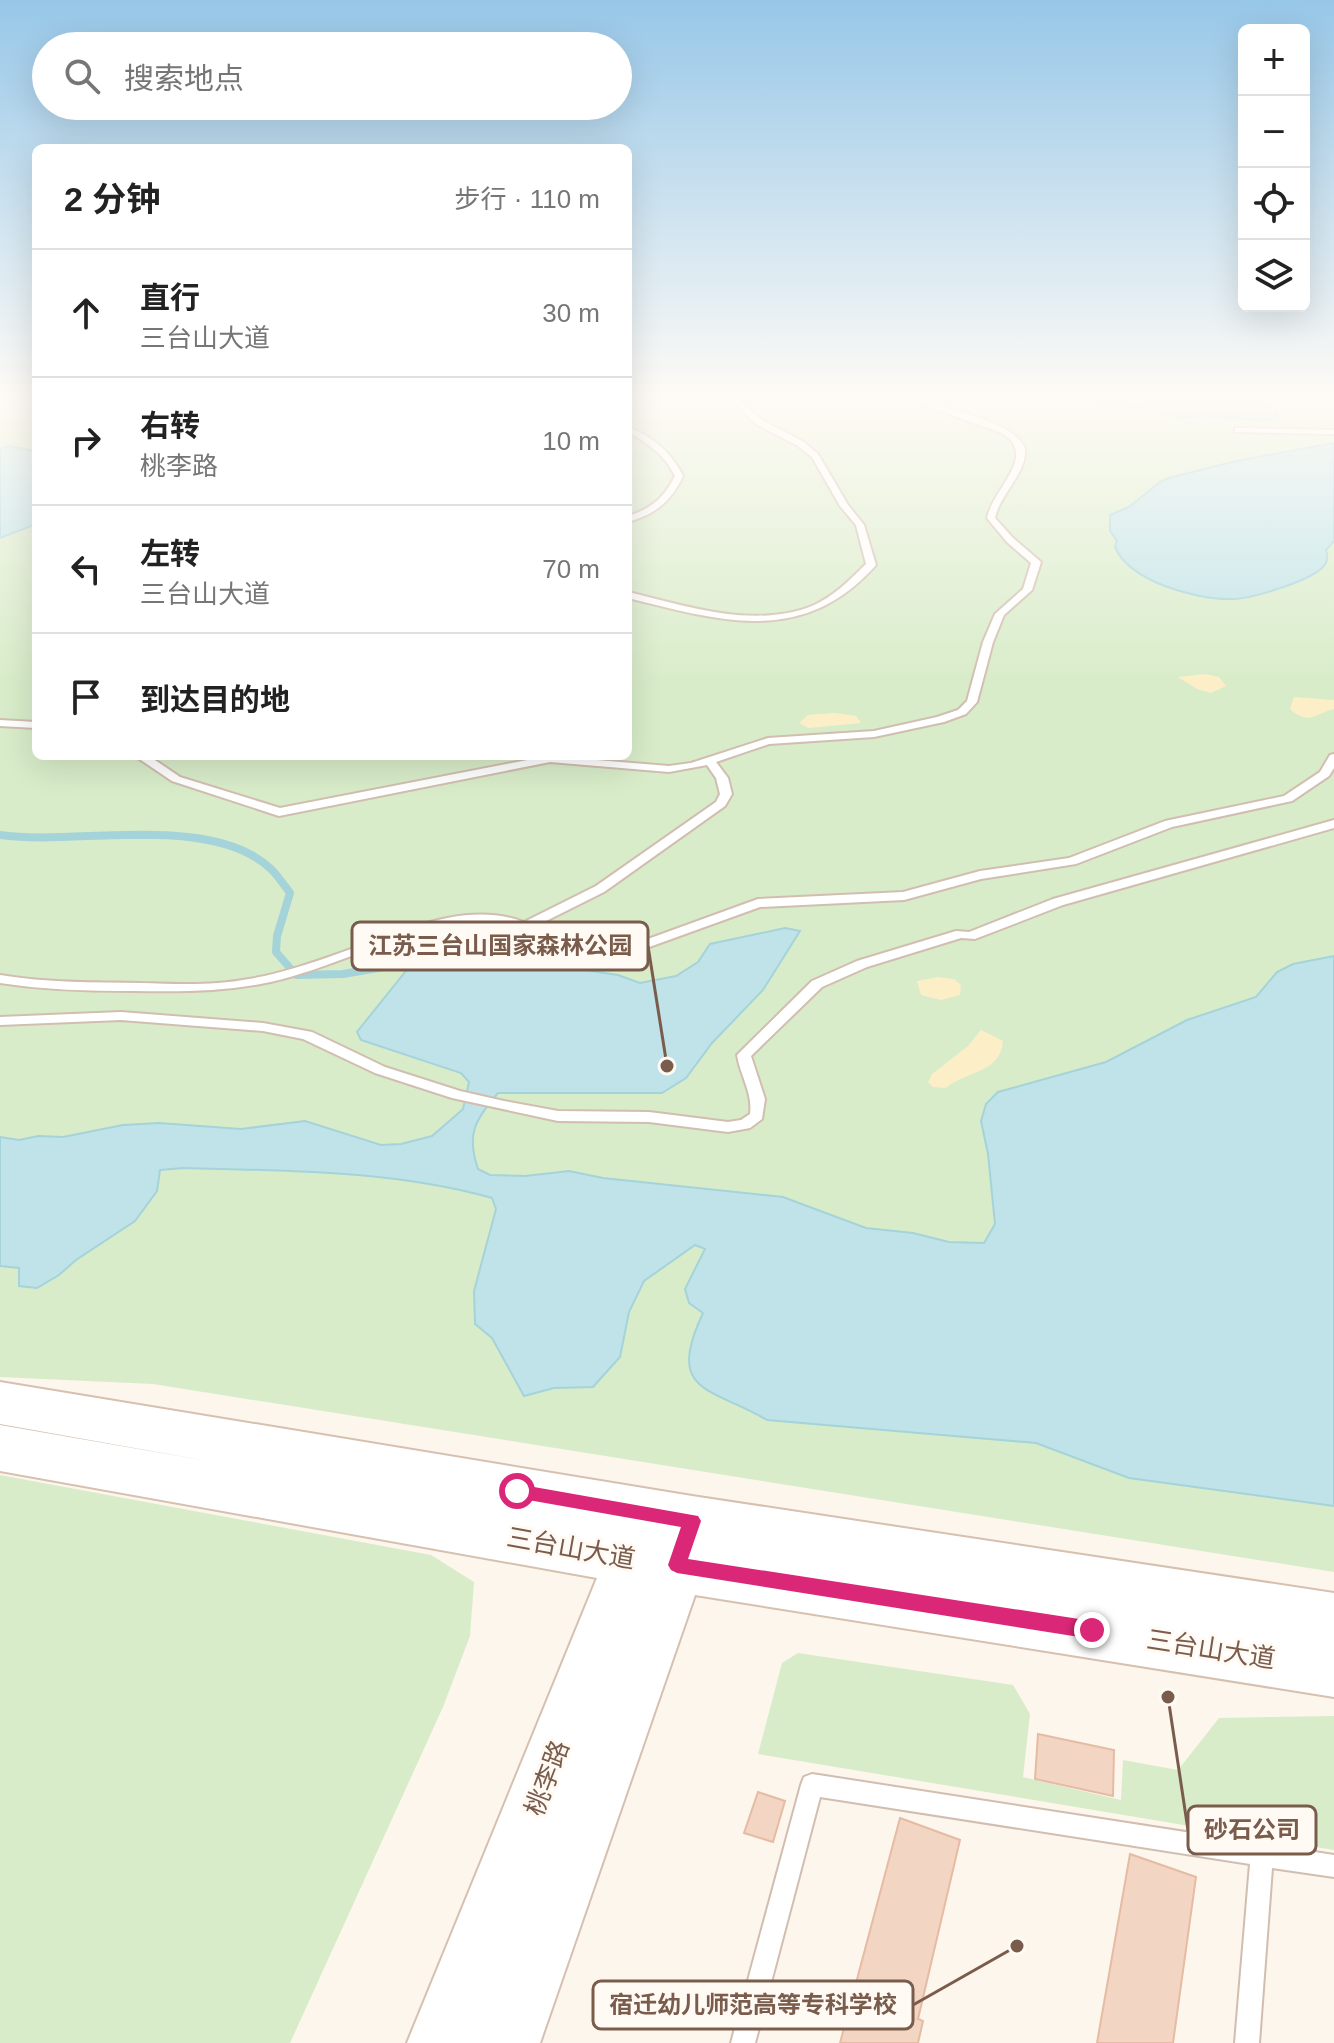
<!DOCTYPE html>
<html lang="zh">
<head>
<meta charset="utf-8">
<style>
  :root { --surface:#fff; --page:#f6f6f6; --text:#222; --muted:#767676; --line:#e0e0e0 }
  body { margin:0; font-family:Arial,"Noto Sans SC",sans-serif; background:var(--page); color:var(--text) }
  .controls { position:absolute; right:24px; top:24px; display:grid; overflow:hidden; border-radius:12px; box-shadow:0 8px 32px #0002 }
  .controls button { width:72px; height:72px; display:grid; place-items:center; padding:0; border:0; border-bottom:2px solid var(--line); background:var(--surface); color:var(--text); font:40px sans-serif }
  .stop { position:absolute; width:24px; height:24px; margin:-18px; border:6px solid #db2777; border-radius:50%; background:#fff }
  .stop.end { background:#db2777; border-color:#fff; box-shadow:0 2px 8px #0008 }
  .list { margin:0; padding:0; list-style:none }
  h2 { display:flex; justify-content:space-between; align-items:center; height:104px; margin:0; padding:0 32px; font-size:34px }
  h2 small { font-size:26px; font-weight:400; color:var(--muted) }
  .list li { display:grid; grid-template-columns:52px 1fr auto; gap:24px; align-items:center; box-sizing:border-box; height:128px; padding:0 32px; border-top:2px solid var(--line) }
  .list b { display:block; font-size:30px; white-space:nowrap }
  .list p { margin:0; font-size:26px; white-space:nowrap; color:var(--muted) }
  .list em { font-size:26px; font-style:normal; color:var(--muted) }
  .icon { flex:none; width:44px; height:44px; fill:none; stroke:currentColor; stroke-width:2; stroke-linecap:round; stroke-linejoin:round }
  .map { position:relative; flex:none; width:1334px; height:2043px; overflow:hidden }
  .search { position:absolute; background:var(--surface); box-shadow:0 8px 32px #0002; left:32px; top:32px; width:600px; height:88px; display:flex; align-items:center; gap:20px; box-sizing:border-box; padding:0 28px; border-radius:44px; color:var(--muted); font-size:30px }
  .panel { position:absolute; background:var(--surface); box-shadow:0 8px 32px #0002; left:32px; top:144px; width:600px; height:616px; border-radius:12px }
  .map>svg:first-child { display:block }
</style>
</head>
<body>
<div class="map">
<svg width="1334" height="2043" viewBox="0 0 1334 2043">
  <rect width="100%" height="100%" fill="#fdf6ec"/>
  <path fill="#d8ecc9" d="M0 400H36V756H628V400H1334V1572L153 1384 0 1377Z
    M0 1475 431 1555 474 1582 470 1636 443 1707 290 2043H0Z
    M798 1653 1013 1685 1030 1714 1023 1777 1121 1800 1123 1760 1178 1770 1219 1718 1334 1716V1850L758 1754 782 1663Z"/>
  <path fill="#fcefc7" d="M1205 674 1219 677 1226 686 1211 693 1197 689 1178 677Z
    M1294 697 1334 700V709C1314 714 1310 726 1290 709Z
    M835 713 856 716 861 723 809 728 799 723 808 715Z
    M938 977 954 979 961 985 960 995 941 1000 921 995 917 981Z
    M981 1030 1003 1041C1000 1074 967 1070 946 1088L933 1087 928 1082 932 1074 968 1046Z"/>
  <path fill="#bfe3e8" stroke="#a5d3da" stroke-width="2" d="M1086 400H1257L1276 410 1278 417 1265 420 1206 416 1180 418 1143 408Z
    M1334 443V541L1326 550C1328 556 1328 562 1323 567 1310 581 1249 600 1229 599 1194 599 1129 581 1115 547L1117 541 1110 531V515L1129 507 1160 482 1169 478 1236 461Z
    M9 446 36 451V524L0 538V449Z
    M785 928 800 931 763 990 712 1043 686 1078 662 1093H498C475 1120 466 1134 478 1169L490 1175 525 1176 569 1171 603 1178 783 1197 866 1228 913 1233 949 1242 984 1243 995 1224 988 1154 981 1121 986 1104 998 1092 1106 1062 1187 1020 1256 997 1277 972 1293 964 1334 956V1506L1129 1478 1036 1443 767 1420C711 1387 665 1394 703 1313L689 1303 685 1289 705 1249 695 1245 644 1281 629 1312 620 1357 593 1387 554 1388 524 1396 492 1338 475 1324 474 1291 496 1209 492 1198C391 1170 288 1171 184 1168L160 1170 157 1191 135 1221 76 1260 59 1275 37 1288 19 1286V1268L0 1266V1137L19 1140 38 1136 63 1137 123 1125 159 1123 241 1129 305 1121 381 1145 401 1144 432 1136 454 1117 463 1109 469 1082 461 1073 361 1040 357 1032 413 962 419 945 440 933 476 934 517 946 552 965 618 975 640 983 676 976 698 962 710 944Z"/>
  <g fill="none" stroke-linecap="round" stroke-linejoin="round">
    <path stroke="#a5d3da" stroke-width="6" d="M0 835 10 836
      M100 836H178"/>
    <path stroke="#a5d3da" stroke-width="8" d="M0 835C77 846 211 812 271 869 278 876 284 885 290 893L277 936 276 952 296 975 343 974 413 962"/>
  </g>
  <path fill="#f3d5c3" stroke="#e6bba3" stroke-width="2" d="M1038 1734 1114 1750 1113 1796 1035 1779Z
    M758 1792 785 1801 773 1842 744 1833Z
    M900 1818 960 1840 918 2019 923 2021 918 2043H840Z
    M1130 1854 1196 1877 1173 2043H1097Z"/>
  <g fill="none" stroke-linecap="round" stroke-linejoin="round">
    <defs>
      <path id="service" d="M731 400H739L762 420 804 442 818 454 848 505 864 525 876 565C803 647 721 621 628 598V592C686 606 754 629 812 606 833 597 850 580 866 564L856 525 840 506 812 457 798 446 756 424Z
        M909 400H920C949 411 1011 419 1025 448 1027 474 1000 493 995 518L1013 538 1041 562 1032 590 1004 615 993 642 977 702 966 714 944 722 874 737 769 744 716 762 728 778 732 794 725 806 604 892 536 926 584 947 615 951 758 899 903 892 980 871 1069 858 1165 821 1284 796 1320 772 1330 755 1334 754V768L1329 776 1292 801 1172 827 1076 864 981 879 904 900 760 907 616 959C602 958 588 957 574 953 541 942 513 920 477 922 414 926 350 960 290 977 238 992 188 992 133 991 89 991 44 990 0 983V975C47 983 93 982 140 983 176 984 213 986 249 979 285 973 320 960 354 948 407 929 468 901 524 922L596 886 716 802 720 794 716 778 707 765 669 772 550 762 279 816 172 781 135 756H149L180 777 280 808 548 756 669 766 691 763 768 738 874 731 937 717 958 710 967 701 983 642 995 614 1023 589 1031 563 1007 542 987 518C993 488 1039 456 1002 433Z
        M628 427C652 436 672 453 683 476 671 502 655 514 628 522V516C651 509 664 498 675 476 665 455 648 443 628 432Z
        M1235 428 1334 430V434L1238 432H1235Z
        M0 720 36 722V728L0 726Z
        M1334 820V828L1063 905 975 939 961 938 867 967 822 987 751 1056 765 1099 762 1119 750 1128 728 1132 649 1122 558 1121 452 1098 375 1073 303 1039 263 1031 121 1020 0 1025V1017L121 1012 263 1023 312 1032 385 1067 460 1091 504 1101 558 1111 649 1112 728 1122 741 1120 750 1114C753 1093 740 1075 737 1055L812 981 857 961 956 931 969 932 1053 899Z
        M812 1774 1334 1855V1877L1272 1868 1259 2043H1235L1250 1864 820 1797 755 2043H731L801 1785 804 1777Z"/>
      <path id="secondary" d="M0 1382 692 1496 1334 1593V1697L695 1595 540 2043H407L597 1578 0 1471V1425L213 1462 0 1424Z"/>
    </defs>
    <use href="#service" stroke="#d1beb0" stroke-width="4"/>
    <use href="#secondary" stroke="#d6c0b0" stroke-width="4"/>
    <use href="#service" fill="#fff" fill-rule="evenodd"/>
    <use href="#secondary" fill="#fff" fill-rule="evenodd"/>
  </g>
  <linearGradient id="sky" x2="0" y2="1"><stop stop-color="#97c7e8"/><stop offset="0.58" stop-color="#fefbf6"/><stop offset="1" stop-color="#fefbf6" stop-opacity="0"/></linearGradient>
  <rect width="1334" height="686" fill="url(#sky)"/>
  <path fill="#db2777" d="M517 1484 698 1516 701 1521 688 1559 1092 1621 1099 1624 1102 1630 1099 1636 1092 1639 677 1573 671 1570 668 1565 681 1527 517 1498 508 1491Z"/>
  <g text-anchor="middle" stroke-width="6" stroke-linejoin="round" paint-order="stroke">
    <g font-size="26" fill="#7a5c4d" stroke="#fffaf3">
      <text transform="translate(571 1548) rotate(10)" y="9">三台山大道</text>
      <text transform="translate(1211 1649) rotate(9)" y="9">三台山大道</text>
      <text transform="translate(547 1778) rotate(-69)" y="9">桃李路</text>
    </g>
  </g>
  <path fill="none" stroke="#7a5c4d" stroke-width="3" d="M667 1066L648 946M1168 1697L1188 1830M1017 1946L913 2005"/>
  <g fill="#7a5c4d" stroke="#fffaf3" stroke-width="3">
    <circle cx="667" cy="1066" r="8"/>
    <circle cx="1168" cy="1697" r="8"/>
    <circle cx="1017" cy="1946" r="8"/>
  </g>
  <g fill="#fffaf3" stroke="#7a5c4d" stroke-width="3">
    <rect x="352" y="922" width="296" height="48" rx="8"/>
    <rect x="1188" y="1806" width="128" height="48" rx="8"/>
    <rect x="593" y="1981" width="320" height="48" rx="8"/>
  </g>
  <g font-size="24" text-anchor="middle" font-weight="bold" fill="#7a5c4d">
    <text x="500" y="954">江苏三台山国家森林公园</text>
    <text x="1252" y="1838">砂石公司</text>
    <text x="753" y="2013">宿迁幼儿师范高等专科学校</text>
  </g>
</svg>
<div class="controls">
<button>+</button>
<button>−</button>
<button><svg class="icon" aria-label="locate" viewBox="0 0 24 24"><circle cx="12" cy="12" r="6"/><path d="M12 2v4M12 18v4M2 12h4M18 12h4"/></svg></button>
<button><svg class="icon" aria-label="layers" viewBox="0 0 24 24"><path d="M12 4l9 5-9 5-9-5zM3 14l9 5 9-5"/></svg></button>
</div>
<div class="stop" style="left:517px;top:1491px"></div>
<div class="stop end" style="left:1092px;top:1630px"></div>
<div class="search"><svg class="icon" aria-label="search" viewBox="0 0 24 24"><circle cx="10" cy="10" r="6"/><path d="M15 15l6 6"/></svg>搜索地点</div>
<section class="panel">
<h2>2 分钟<small>步行 · 110 m</small></h2>
<ul class="list">
<li><svg class="icon" aria-label="ahead" viewBox="0 0 24 24"><path d="M12 20V5M6 11l6-6 6 6"/></svg><div><b>直行</b><p>三台山大道</p></div><em>30 m</em></li>
<li><svg class="icon" aria-label="right" viewBox="0 0 24 24"><path d="M7 20v-9h11M14 6l5 5-5 5"/></svg><div><b>右转</b><p>桃李路</p></div><em>10 m</em></li>
<li><svg class="icon" aria-label="left" viewBox="0 0 24 24"><path d="M17 20v-9H6M10 6l-5 5 5 5"/></svg><div><b>左转</b><p>三台山大道</p></div><em>70 m</em></li>
<li><svg class="icon" aria-label="arrive" viewBox="0 0 24 24"><path d="M6 21V4h12l-3 4 3 4H6"/></svg><div><b>到达目的地</b></div></li>
</ul>
</section>
</div>
</body>
</html>
